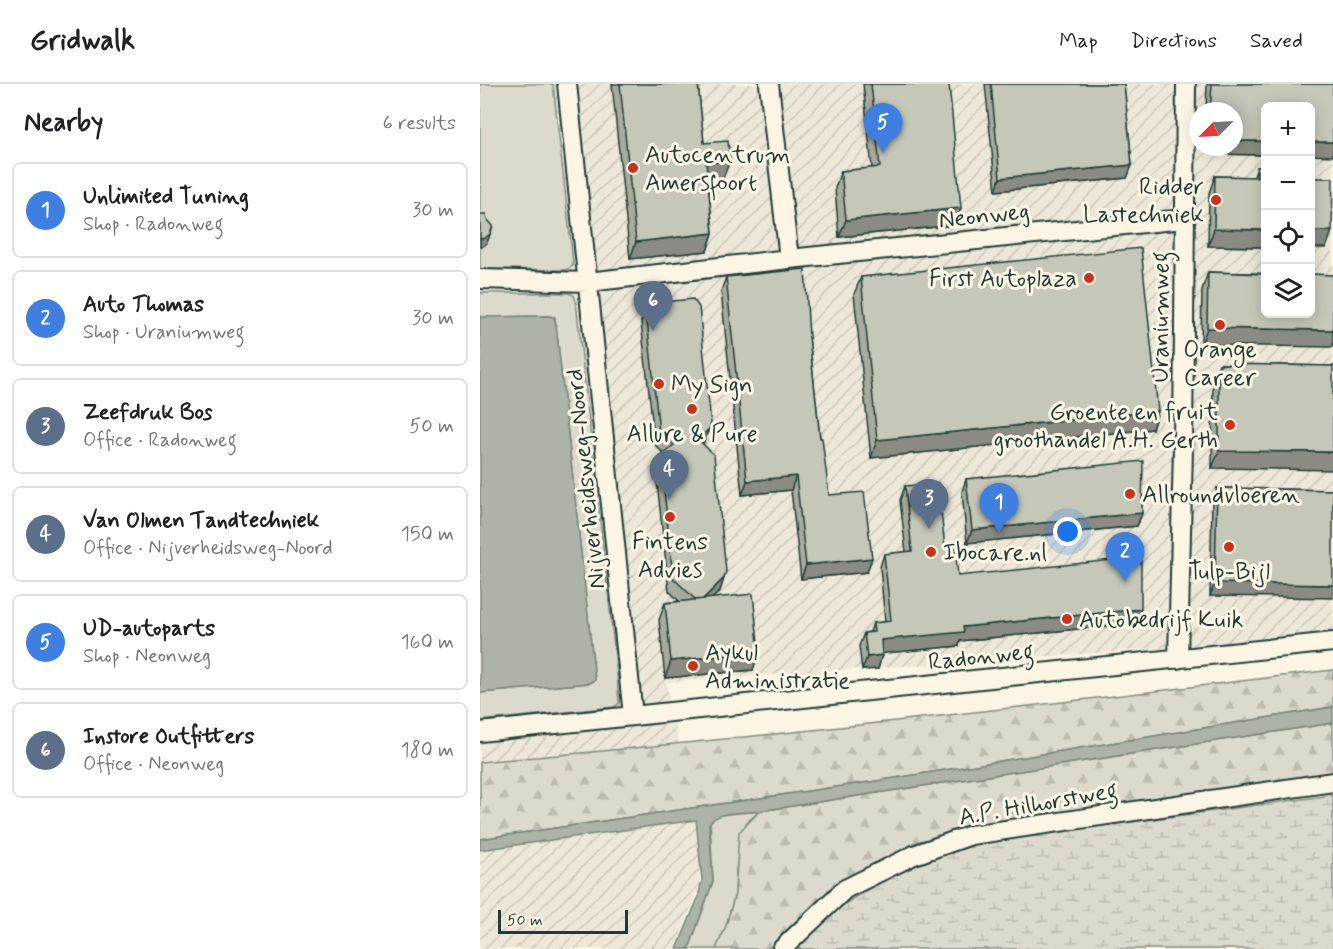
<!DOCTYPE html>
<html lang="en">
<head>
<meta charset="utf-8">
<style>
  :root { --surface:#fff; --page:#f2f2f2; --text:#202124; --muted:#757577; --line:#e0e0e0; --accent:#c8321e }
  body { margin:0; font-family:Mynerve,sans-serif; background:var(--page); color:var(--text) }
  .controls { position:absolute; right:18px; top:18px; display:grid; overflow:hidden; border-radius:9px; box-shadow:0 3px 15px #0003 }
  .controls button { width:54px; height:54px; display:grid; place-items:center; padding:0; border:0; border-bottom:2px solid var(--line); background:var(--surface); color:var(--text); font:30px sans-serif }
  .compass { position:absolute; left:709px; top:18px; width:54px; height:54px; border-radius:50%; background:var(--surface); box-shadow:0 3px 15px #0003; rotate:246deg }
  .scale { position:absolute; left:18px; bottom:15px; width:130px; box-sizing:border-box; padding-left:6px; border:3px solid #1f3d34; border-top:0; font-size:16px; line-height:21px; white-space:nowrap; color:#1f3d34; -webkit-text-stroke:4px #fcf5e5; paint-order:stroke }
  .you { position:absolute; left:588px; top:448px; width:21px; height:21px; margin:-15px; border:4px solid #fff; border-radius:50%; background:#1a73e8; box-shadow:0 0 0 9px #1a73e833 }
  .badge { display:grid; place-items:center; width:39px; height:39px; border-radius:50%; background:var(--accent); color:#fff; font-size:20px; font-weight:700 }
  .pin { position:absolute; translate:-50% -50px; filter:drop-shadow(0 2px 3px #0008) }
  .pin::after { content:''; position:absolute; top:32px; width:21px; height:18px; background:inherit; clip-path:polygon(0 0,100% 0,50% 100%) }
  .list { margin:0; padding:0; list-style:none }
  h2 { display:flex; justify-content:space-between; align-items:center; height:78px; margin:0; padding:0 24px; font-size:26px }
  h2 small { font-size:20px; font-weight:400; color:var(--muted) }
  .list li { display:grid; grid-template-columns:39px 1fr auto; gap:18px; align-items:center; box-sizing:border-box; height:96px; margin:0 12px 12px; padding:0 12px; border:2px solid var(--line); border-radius:9px }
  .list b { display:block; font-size:22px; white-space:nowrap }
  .list p { margin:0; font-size:20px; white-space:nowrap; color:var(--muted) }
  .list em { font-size:20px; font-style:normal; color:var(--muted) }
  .icon { flex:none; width:33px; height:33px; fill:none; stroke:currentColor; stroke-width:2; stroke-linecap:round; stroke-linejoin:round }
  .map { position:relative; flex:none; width:853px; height:865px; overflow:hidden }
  header { display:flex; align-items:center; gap:36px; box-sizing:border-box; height:84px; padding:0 30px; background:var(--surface); border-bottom:2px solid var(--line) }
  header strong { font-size:28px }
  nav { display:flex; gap:33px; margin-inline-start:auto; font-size:21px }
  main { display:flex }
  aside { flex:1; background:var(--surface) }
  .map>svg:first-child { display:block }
</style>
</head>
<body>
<header>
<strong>Gridwalk</strong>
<nav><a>Map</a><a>Directions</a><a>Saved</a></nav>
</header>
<main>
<aside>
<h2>Nearby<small>6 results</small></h2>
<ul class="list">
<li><span class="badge" style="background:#3f7fe0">1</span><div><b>Unlimited Tuning</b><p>Shop · Radonweg</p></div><em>30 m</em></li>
<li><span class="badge" style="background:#3f7fe0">2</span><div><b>Auto Thomas</b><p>Shop · Uraniumweg</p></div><em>30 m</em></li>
<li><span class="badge" style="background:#5c6f8a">3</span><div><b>Zeefdruk Bos</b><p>Office · Radonweg</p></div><em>50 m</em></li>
<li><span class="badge" style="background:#5c6f8a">4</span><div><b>Van Olmen Tandtechniek</b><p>Office · Nijverheidsweg-Noord</p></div><em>150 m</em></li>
<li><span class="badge" style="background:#3f7fe0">5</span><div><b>UD-autoparts</b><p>Shop · Neonweg</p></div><em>160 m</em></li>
<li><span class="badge" style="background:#5c6f8a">6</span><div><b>Instore Outfitters</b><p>Office · Neonweg</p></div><em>180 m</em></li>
</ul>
</aside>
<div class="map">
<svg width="853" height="865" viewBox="0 0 853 865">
  <defs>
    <pattern id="industrial-furrows" width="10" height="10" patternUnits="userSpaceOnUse" patternTransform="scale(1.5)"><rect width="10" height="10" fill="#ece7d8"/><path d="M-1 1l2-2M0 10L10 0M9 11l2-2" fill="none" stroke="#cac7ba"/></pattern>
    <pattern id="forest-firs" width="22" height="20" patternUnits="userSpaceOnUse" patternTransform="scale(1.5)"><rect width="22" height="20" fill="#dcdacc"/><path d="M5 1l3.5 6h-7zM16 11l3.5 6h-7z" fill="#bcbcb0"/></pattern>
    <pattern id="wetland-marsh" width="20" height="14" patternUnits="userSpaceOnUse" patternTransform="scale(1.5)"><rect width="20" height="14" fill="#dcdacc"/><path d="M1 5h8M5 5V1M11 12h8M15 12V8" fill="none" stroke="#bcbcb0"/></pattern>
  </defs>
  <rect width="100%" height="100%" fill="#fcf5e5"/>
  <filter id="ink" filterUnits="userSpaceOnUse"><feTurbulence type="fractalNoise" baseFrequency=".0167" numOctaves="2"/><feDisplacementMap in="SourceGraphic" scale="12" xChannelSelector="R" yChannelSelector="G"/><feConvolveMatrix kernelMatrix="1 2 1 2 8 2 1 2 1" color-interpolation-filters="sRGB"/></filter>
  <g filter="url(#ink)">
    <path fill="url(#industrial-furrows)" fill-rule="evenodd" d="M0 0H853V553L186 598 215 738 220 778V801L195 865H0ZM786 22H830V230H786ZM718 27H754V63H718Z"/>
    <path fill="#dcdacc" stroke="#7e8c80" stroke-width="1.5" d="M0 0H73L92 169 93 182 86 186 0 185Z
      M0 209H88L94 211 96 218 137 590 139 620 134 623 0 637V609L110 599 115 596 75 233 68 232 0 233Z
      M280 727 266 739 256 785 255 810 246 842 236 865H209L233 797 230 737 238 731Z"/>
    <path fill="url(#forest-firs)" stroke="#7e8c80" stroke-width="1.5" d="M853 586V623L397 697 0 755V678C285 654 569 620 853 586Z
      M853 639V695L439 757C413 771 386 784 361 800 334 818 311 842 288 865H236L246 842 255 810 259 748 280 727Z"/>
    <path fill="url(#wetland-marsh)" stroke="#7e8c80" stroke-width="1.5" d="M853 711V865H316C364 807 437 776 508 757Z"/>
    <path fill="#aeb3a7" stroke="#758479" stroke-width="1.5" d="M68 232 74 233 76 241 115 596 110 599 0 609V233Z
      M853 623V639L280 727C265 729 237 726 229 740L233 797 209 865H197L218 814 222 796 216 736 0 766V755L397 697Z"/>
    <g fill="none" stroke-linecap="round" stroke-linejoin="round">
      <defs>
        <path id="minor" d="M289 0 309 175
          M0 195 108 198 309 175 704 135
          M698 575 703 364 706 0
          M153 632 853 558
          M0 648 153 632 87 0
          M302 865 365 805 434 771 491 751 853 698"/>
      </defs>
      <use href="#minor" stroke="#1f3d34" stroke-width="22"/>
      <use href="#minor" stroke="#fcf5e5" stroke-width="18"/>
    </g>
    <path fill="#a9ab9f" stroke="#1f3d34" stroke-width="1.5" d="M132 0H218L224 59 243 94 228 96 233 149 227 167 150 175Z
      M383 0H469L475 141 359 153 355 104 361 87 392 84Z
      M505 0H644L652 81 647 94 516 107Z
      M727 0H853L786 22V71L732 70 725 63H754V27H726Z
      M777 83H786V163L728 162 729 109 735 92 774 93Z
      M728 188 853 191 721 261 722 206Z
      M246 193 329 253 340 354 349 411 387 488 321 495 311 406 262 411 241 207Z
      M381 193 678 327 672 345 391 374 374 210Z
      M166 225 226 353 223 359 244 494 240 507 232 514 273 586 185 594 179 536 185 519 199 517 189 507 176 389 184 370 175 361 161 238Z
      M739 280 853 282 732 384 733 297Z
      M486 395 662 429 657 442 487 459 482 408Z
      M425 402 465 464 478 492 656 539 480 557 479 562 402 569V571L398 585 382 586 379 562 384 549 390 548 393 539 405 538 400 483 404 470 426 468 420 416Z
      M737 404 853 406 730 512 732 418Z"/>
    <path fill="#8a8b82" stroke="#1f3d34" stroke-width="1.5" d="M754 57H786V71L732 70 734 63H754Z
      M831 58H853V72L831 71Z
      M250 77 243 94 220 96 226 79Z
      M652 81 647 94 516 107 520 94Z
      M481 124 475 141 359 153 366 136Z
      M13 142 7 159 2 163H0V155Z
      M734 145 786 146V163L728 162Z
      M831 147H852L846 164H831Z
      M233 149 227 167 150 175 156 158Z
      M727 244 853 246V263L721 261Z
      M678 327 672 345 391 374 397 356Z
      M231 340 224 358 213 368 218 355Z
      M739 367 853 368V386L732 384Z
      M316 392 311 406 262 411 267 397Z
      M662 429 657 442 487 459 492 446Z
      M392 474 387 488 321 495 326 481Z
      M244 494 240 507 214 532 219 519Z
      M735 499 853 501V514L730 512Z
      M661 525 656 539 480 557 479 562 396 570 401 556 483 543Z
      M279 568 273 586 185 594 191 577Z
      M402 571 398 585 382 586 387 573Z"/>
    <path fill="#c5c7b9" stroke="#1f3d34" stroke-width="1.5" d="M140 0H218L224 59 248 57 250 77 226 79 233 149 156 158Z
      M391 0H469L481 124 366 136 361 87 400 83Z
      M511 0H644L652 81 520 94Z
      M732 0H853V58H831V22H786V57H754V27H730Z
      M777 83H786V146L734 145 735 92 777 93Z
      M831 84H833V94H853L852 147H831Z
      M0 130H6L7 135 13 142 10 150 5 154 0 155Z
      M661 164 678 327 397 356 381 193Z
      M325 185 329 253 340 354H342L349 411 384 408 392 474 326 481 316 392 267 397 246 193Z
      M728 188 786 190V230H831V190L853 191V246L727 244Z
      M213 215 219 223 231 340 229 345 218 355 234 371 246 487 244 494 223 515 216 516 193 494 181 376 183 370 194 361 179 348 166 225 172 219Z
      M739 280 853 282V368L739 367Z
      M663 377 662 429 492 446 486 395Z
      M458 399 465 464 475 463 478 492 661 473V525L483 543 484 548 401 556 402 571 387 573 384 549 394 548 393 539 411 537 404 470 432 467 425 402Z
      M737 404 853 406V501L735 499Z
      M273 510 279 568 191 577 185 519Z"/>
  </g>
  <g fill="#c8321e" stroke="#fcf5e5" stroke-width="2">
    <circle cx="153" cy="84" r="6"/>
    <circle cx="736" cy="116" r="6"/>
    <circle cx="609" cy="194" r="6"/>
    <circle cx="740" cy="241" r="6"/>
    <circle cx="179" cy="300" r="6"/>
    <circle cx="212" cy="325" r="6"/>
    <circle cx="750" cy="341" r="6"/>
    <circle cx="650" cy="410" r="6"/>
    <circle cx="190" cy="433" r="6"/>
    <circle cx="749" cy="463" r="6"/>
    <circle cx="451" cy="468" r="6"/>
    <circle cx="587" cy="535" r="6"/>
    <circle cx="213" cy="582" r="6"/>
  </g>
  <g text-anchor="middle" stroke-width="6" stroke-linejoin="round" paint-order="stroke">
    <g font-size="24" fill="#1f3d34" stroke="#fcf5e5" text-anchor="start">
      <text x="165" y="78">Autocentrum<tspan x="165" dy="28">Amersfoort</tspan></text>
      <text x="724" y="110" text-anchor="end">Ridder<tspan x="724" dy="28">Lastechniek</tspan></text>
      <text x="597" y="202" text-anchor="end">First Autoplaza</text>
      <text x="740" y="273" text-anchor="middle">Orange<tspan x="740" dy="28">Career</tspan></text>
      <text x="191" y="308">My Sign</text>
      <text x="738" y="335" text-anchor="end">Groente en fruit<tspan x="738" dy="28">groothandel A.H. Gerth</tspan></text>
      <text x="212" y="357" text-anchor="middle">Allure &amp; Pure</text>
      <text x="662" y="418">Allroundvloeren</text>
      <text x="190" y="465" text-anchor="middle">Fintens<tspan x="190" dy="28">Advies</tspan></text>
      <text x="463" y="476">Ibocare.nl</text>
      <text x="749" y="495" text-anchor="middle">Tulp-Bijl</text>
      <text x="599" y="543">Autobedrijf Kuik</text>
      <text x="225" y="576">Aykul<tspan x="225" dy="28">Administratie</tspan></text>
    </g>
    <g font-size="24" fill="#1f3d34" stroke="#fcf5e5">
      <text transform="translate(504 131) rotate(-6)" y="8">Neonweg</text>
      <text transform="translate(680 233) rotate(-90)" y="8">Uraniumweg</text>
      <text transform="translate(105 395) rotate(-96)" y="8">Nijverheidsweg-Noord</text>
      <text transform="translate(501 572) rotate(-6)" y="8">Radonweg</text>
      <text transform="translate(558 719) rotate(-10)" y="8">A.P. Hilhorstweg</text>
    </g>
  </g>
</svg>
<div class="controls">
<button>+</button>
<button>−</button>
<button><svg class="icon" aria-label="locate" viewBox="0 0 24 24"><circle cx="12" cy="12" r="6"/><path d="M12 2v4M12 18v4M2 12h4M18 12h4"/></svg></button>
<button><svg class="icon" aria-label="layers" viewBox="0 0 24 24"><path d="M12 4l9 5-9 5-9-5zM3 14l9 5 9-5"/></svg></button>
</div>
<svg class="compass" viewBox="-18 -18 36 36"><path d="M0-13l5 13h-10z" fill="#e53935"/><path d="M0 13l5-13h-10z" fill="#757577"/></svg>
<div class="scale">50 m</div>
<div class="you"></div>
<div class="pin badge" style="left:519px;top:449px;background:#3f7fe0">1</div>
<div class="pin badge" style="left:645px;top:498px;background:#3f7fe0">2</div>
<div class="pin badge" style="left:449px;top:445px;background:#5c6f8a">3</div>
<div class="pin badge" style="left:189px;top:416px;background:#5c6f8a">4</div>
<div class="pin badge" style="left:403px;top:69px;background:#3f7fe0">5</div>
<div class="pin badge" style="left:173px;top:247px;background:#5c6f8a">6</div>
</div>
</main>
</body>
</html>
